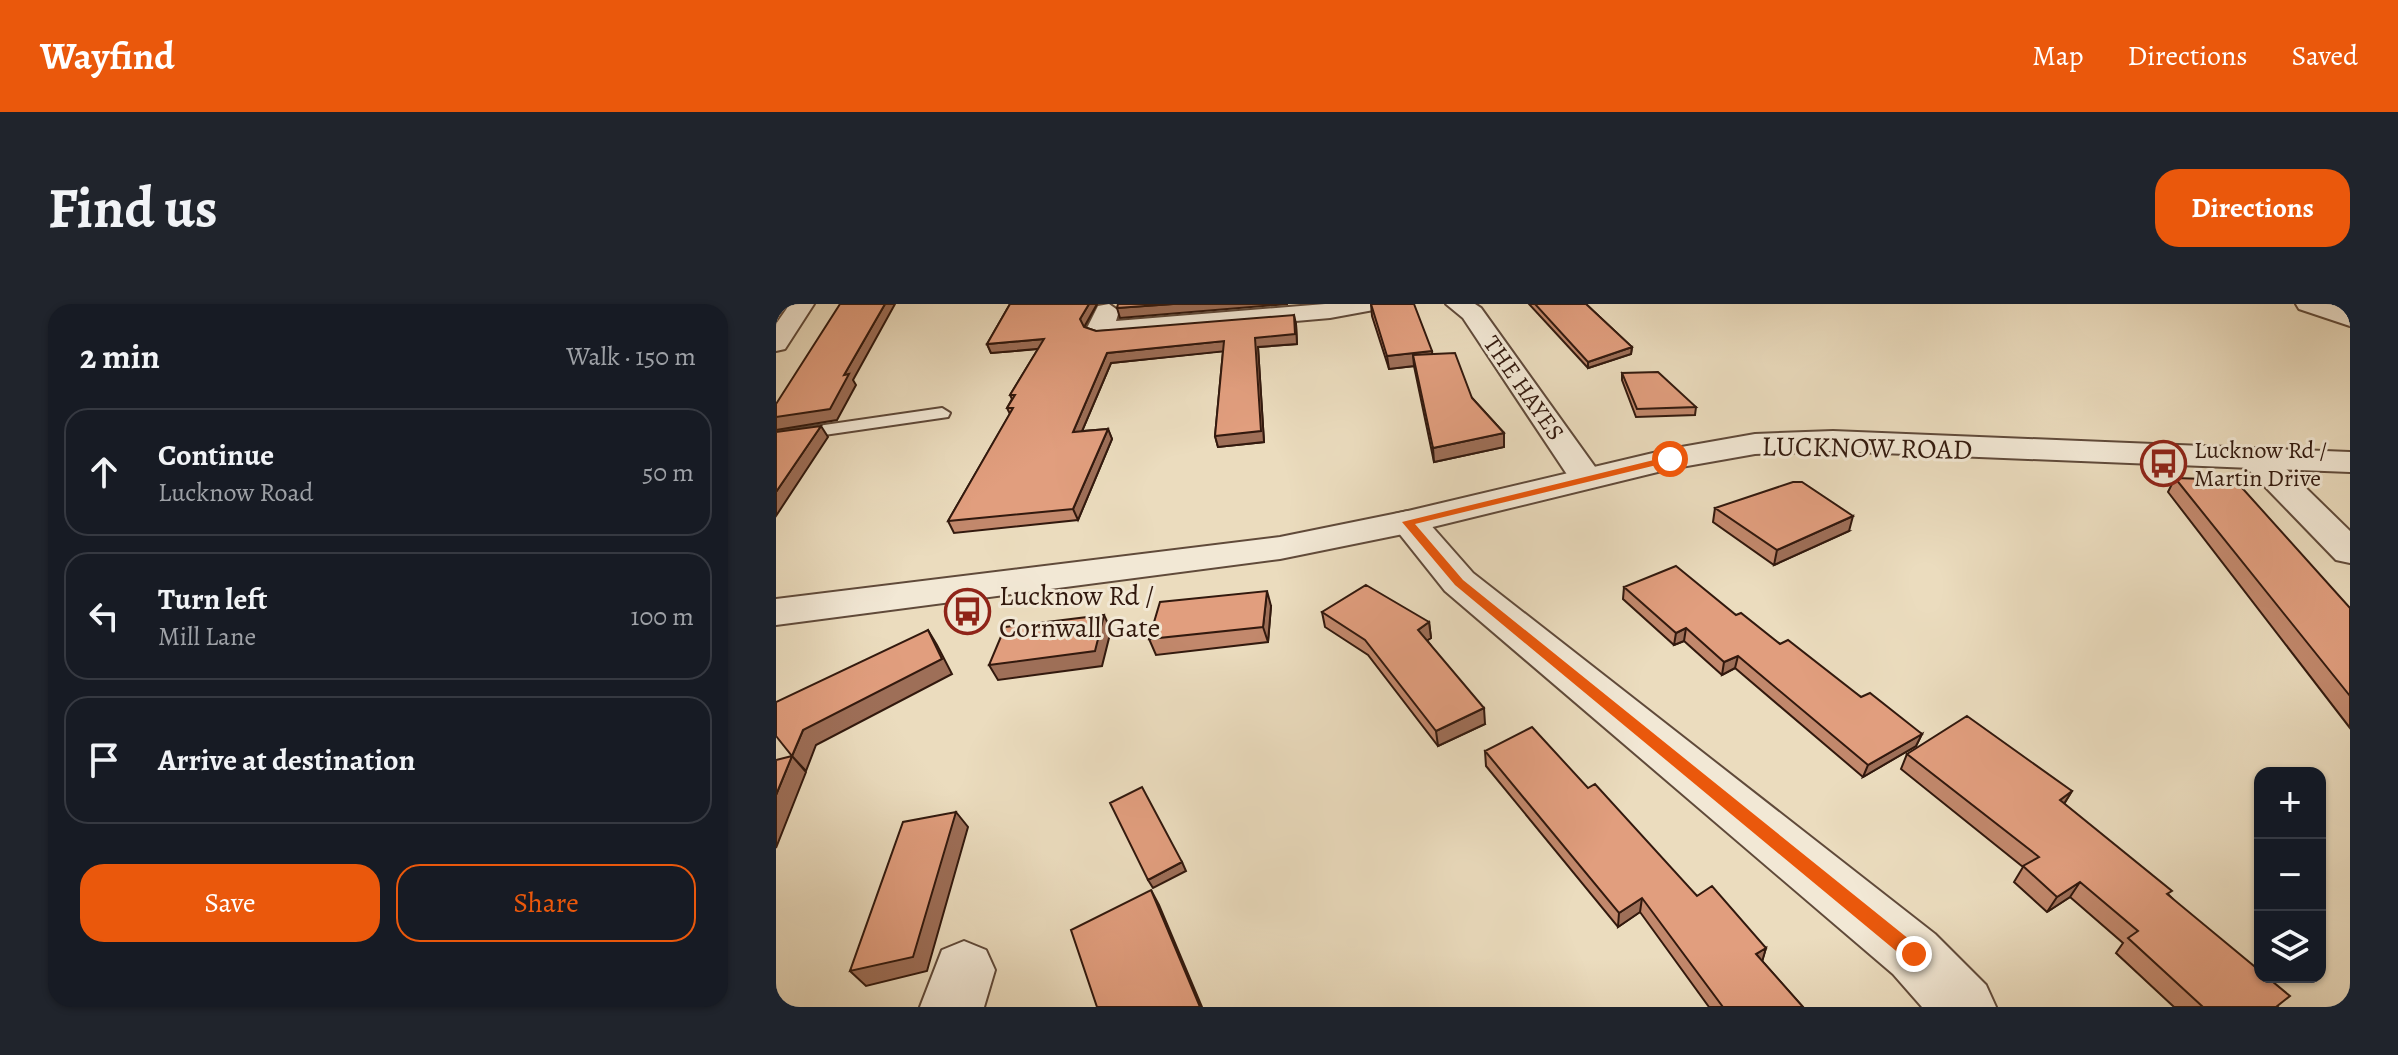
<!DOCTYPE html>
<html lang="en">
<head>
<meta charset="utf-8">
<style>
  :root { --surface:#171b24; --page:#20242c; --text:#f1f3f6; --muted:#9ea1a6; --line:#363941; --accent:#ea580c }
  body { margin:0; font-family:Alegreya,serif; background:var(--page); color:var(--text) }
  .controls { position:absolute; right:24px; bottom:24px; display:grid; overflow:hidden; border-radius:16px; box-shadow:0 2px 6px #0004 }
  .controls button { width:72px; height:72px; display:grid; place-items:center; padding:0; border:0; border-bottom:2px solid var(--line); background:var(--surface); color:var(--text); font:40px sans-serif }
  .stop { position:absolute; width:24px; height:24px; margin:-18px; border:6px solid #ea580c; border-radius:50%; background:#fff }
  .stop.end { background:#ea580c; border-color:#fff; box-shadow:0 2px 8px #0008 }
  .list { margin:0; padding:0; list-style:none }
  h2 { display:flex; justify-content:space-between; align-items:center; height:104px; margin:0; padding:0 32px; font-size:34px }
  h2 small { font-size:26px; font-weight:400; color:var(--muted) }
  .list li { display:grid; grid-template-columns:52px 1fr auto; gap:24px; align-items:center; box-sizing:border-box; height:128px; margin:0 16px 16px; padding:0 16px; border:2px solid var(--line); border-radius:24px }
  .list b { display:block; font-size:30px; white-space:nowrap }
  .list p { margin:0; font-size:26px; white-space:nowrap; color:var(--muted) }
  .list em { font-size:26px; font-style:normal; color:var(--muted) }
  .actions { display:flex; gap:16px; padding:24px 32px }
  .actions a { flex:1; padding:18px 0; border:2px solid var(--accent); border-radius:24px; text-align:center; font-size:28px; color:var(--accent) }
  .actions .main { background:var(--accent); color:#fff }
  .icon { flex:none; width:44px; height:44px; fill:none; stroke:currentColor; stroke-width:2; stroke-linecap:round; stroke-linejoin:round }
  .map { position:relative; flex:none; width:1574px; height:703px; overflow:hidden; border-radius:24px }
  header { display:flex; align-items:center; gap:48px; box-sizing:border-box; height:112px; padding:0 40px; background:var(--accent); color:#fff }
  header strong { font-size:38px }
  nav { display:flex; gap:44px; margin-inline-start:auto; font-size:28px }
  .intro { display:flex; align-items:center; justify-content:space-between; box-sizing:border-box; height:192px; padding:0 48px }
  h1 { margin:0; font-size:56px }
  .button { padding:20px 36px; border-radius:24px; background:var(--accent); color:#fff; font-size:28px; font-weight:700 }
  main { display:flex; gap:48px; padding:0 48px }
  aside { flex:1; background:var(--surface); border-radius:24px; box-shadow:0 2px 6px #0004 }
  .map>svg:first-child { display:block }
</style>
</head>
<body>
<header>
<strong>Wayfind</strong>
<nav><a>Map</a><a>Directions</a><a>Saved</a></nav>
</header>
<div class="intro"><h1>Find us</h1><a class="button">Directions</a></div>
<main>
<aside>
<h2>2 min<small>Walk · 150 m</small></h2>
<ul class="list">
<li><svg class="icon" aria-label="ahead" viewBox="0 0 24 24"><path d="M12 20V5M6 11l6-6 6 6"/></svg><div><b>Continue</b><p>Lucknow Road</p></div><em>50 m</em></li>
<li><svg class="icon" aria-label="left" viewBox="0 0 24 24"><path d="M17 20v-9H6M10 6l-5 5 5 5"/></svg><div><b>Turn left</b><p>Mill Lane</p></div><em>100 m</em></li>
<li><svg class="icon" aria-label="arrive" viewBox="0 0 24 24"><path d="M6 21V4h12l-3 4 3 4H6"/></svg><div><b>Arrive at destination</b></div></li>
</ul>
<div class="actions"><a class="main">Save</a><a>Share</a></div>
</aside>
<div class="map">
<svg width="1574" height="703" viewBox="0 0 1574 703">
  <rect width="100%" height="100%" fill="#ebdcbe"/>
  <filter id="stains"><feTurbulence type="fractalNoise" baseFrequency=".0025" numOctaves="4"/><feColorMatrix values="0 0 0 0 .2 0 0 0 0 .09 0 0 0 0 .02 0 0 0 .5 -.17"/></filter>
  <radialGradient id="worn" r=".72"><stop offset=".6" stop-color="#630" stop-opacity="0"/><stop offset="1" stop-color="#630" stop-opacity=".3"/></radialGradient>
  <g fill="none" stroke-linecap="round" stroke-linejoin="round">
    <defs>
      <path id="service" d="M166 104 174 109 172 113 0 138V128Z"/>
      <path id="minor" d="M14 0H38L9 45 0 47V20Z
        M333 0 343 7 340 17 549 0H606L603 5 554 14 323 34 314 31 310 26 322 2Z
        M670 0H699L705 4 827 174 822 181 810 184 798 181 687 14Z
        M1520 0H1556L1574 6V22L1523 5Z
        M1482 146 1494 149 1574 227V259L1560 256 1470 163 1465 156 1470 149Z
        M632 207 645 210 697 269 1159 630 1210 681 1220 703H1146L1117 670 669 287 614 218 619 210Z
        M188 637 210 646 219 666 208 703H144L166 646Z"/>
      <path id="tertiary" d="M1057 127 1574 148V168L1057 147 979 150 894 165 632 229 504 255 0 321V295L504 233 632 207 894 145 979 130Z"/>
    </defs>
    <use href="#service" stroke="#604a3a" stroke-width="4"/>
    <use href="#minor" stroke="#604a3a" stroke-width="4"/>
    <use href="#tertiary" stroke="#604a3a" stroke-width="4"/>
    <use href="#service" fill="#f2e8d5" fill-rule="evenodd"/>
    <use href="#minor" fill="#f2e8d5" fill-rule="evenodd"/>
    <use href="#tertiary" fill="#f2e8d5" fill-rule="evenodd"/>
  </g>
  <path fill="#c2886c" stroke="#32190e" stroke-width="2" d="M234 0H321L308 23 320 27 520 20 521 40 482 43 488 138 442 143 439 132 447 47 335 59 306 127 332 125 336 135 302 216 178 229 172 217 234 110 231 104 236 95 234 91 262 45 215 49 211 40Z
    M595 0 656 47V50L728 129V143L658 158 638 62 613 65 596 12Z
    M753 0H810L856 43 855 50 812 64Z
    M846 69 920 103 919 111 860 113 846 76Z
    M1399 174 1574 304V424L1392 188Z
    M939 204 1073 227 998 261 937 218Z
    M848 283 960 311 1085 393 1146 430 1140 442 1087 473 959 364 946 371 908 337 898 341 847 295Z
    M495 302 492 338 380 351 373 335Z
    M546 308 653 318 655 334 651 336 709 420 662 442 592 351 549 323Z
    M709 447 812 484 921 592 990 644 986 657 1027 703H933L864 608 842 623 710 462Z
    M1131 450 1296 487 1288 500 1393 591 1502 703H1398L1340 649 1347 639 1294 593 1271 608 1238 578 1247 563 1125 465Z"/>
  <path fill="#9e6f58" stroke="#32190e" stroke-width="2" d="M109 0H119L77 76 80 81 61 116 0 126V113L68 71Z
    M313 0H321L307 25 304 15Z
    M397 0H512L344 14 341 4Z
    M518 11 520 20 521 40 482 43 488 138 442 143 439 132 479 34Z
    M268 35 272 44 215 49 211 40Z
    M448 37 451 47 335 59 301 139 297 128 331 49Z
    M856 43 855 50 812 64V58Z
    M656 47 657 60 637 51 638 62 613 65 611 52Z
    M45 122 52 133 0 212V188Z
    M332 125 336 135 302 216 297 205Z
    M728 129V143L658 158 657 144Z
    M1077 212 1073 227 998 261 1001 246Z
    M491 287 495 302 492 338 487 323Z
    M328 311 335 326 326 362 222 376 213 361Z
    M653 318 655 334 644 341 642 326Z
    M910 324 908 337 898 341 900 329Z
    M152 326 161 341 176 370 40 441 30 467 16 452 27 426Z
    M962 352 959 364 946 371 948 358Z
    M708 404 709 420 662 442 660 427Z
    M1146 430 1140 442 1087 473 1092 461Z
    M16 452 30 468 0 544V491Z
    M1296 487 1286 503 1284 496Z
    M180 508 192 523 151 667 90 682 74 667Z
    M406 558 410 567 377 584 372 576Z
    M1304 578 1294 593 1271 608 1281 593Z
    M375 586 383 601 426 703H424Z
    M866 594 864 608 842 623 843 609Z
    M990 644 986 658 980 650Z"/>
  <path fill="#e19e7e" stroke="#32190e" stroke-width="2" d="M64 0H109L68 71 73 70 54 105 0 113V100Z
    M234 0H313L304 15 308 23 320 27 518 11 519 30 479 34 485 127 439 132 448 37 331 49 297 128 332 125 297 205 172 217 237 104H231L239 91H234L268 35 211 40Z
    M342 0H397L341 4Z
    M595 0H638L656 47 611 52Z
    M759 0H810L856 43 812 58Z
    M679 49 696 94 728 129 657 144 637 51Z
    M882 68 920 103 861 105 846 69Z
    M45 122 0 188V128Z
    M1399 174 1459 176 1574 304V392Z
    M1017 178H1026L1077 212 1001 246 939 204Z
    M900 262 960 311 965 309 1004 340 1012 336 1085 393 1094 389 1146 430 1092 461 962 352 948 358 910 324 900 329 848 283Z
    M590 281 653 318 642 326 708 404 660 427 589 336 546 308Z
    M491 287 487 323 373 335 384 298Z
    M328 311 319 347 213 361 229 323Z
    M152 326 166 355 27 426 16 452 0 432V398Z
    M1191 412 1296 487 1284 496 1396 587 1391 590 1484 667V673H1491L1514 692 1500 703H1427L1352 634 1362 627 1304 578 1281 593 1247 562 1263 553 1131 450Z
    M756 423 812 484 819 480 921 592 936 582 990 644 980 650 1027 703H947L866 594 843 609 709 447Z
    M16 452 0 491V456Z
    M366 483 406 558 372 576 334 499Z
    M180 508 137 653 74 667 127 518Z
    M375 586 424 703H321L295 626Z"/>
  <path fill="#ea580c" d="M894 152 897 157 639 220 687 276 1144 644V656H1131L679 281 626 218Z"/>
  <defs>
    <symbol id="bus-ring" viewBox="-11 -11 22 22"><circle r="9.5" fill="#f2e8d5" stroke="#8f2418" stroke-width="1.5"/><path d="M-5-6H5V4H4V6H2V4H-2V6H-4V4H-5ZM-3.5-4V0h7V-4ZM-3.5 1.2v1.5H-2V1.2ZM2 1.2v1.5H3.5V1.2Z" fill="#8f2418"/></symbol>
  </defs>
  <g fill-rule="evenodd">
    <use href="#bus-ring" x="1362" y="134" width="51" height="51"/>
    <use href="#bus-ring" x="166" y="282" width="51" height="51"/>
  </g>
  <g text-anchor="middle" stroke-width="6" stroke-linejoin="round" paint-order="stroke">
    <g font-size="24" fill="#32190e" stroke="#f2e8d5">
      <text transform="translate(748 84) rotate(55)" y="8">THE HAYES</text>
    </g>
    <g font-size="24" fill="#32190e" stroke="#f2e8d5" text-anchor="start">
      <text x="1418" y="154">Lucknow Rd /<tspan x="1418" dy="28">Martin Drive</tspan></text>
    </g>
    <g font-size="28" fill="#32190e" stroke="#f2e8d5">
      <text transform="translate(1091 143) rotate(1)" y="10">LUCKNOW ROAD</text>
    </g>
    <g font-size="28" fill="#32190e" stroke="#f2e8d5" text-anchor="start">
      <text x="223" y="301">Lucknow Rd /<tspan x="223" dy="32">Cornwall Gate</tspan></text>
    </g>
  </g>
  <rect width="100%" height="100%" filter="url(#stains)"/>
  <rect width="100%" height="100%" fill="url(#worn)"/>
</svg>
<div class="controls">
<button>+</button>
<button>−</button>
<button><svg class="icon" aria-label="layers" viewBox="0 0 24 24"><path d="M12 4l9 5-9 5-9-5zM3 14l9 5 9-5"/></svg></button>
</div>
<div class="stop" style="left:894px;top:155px"></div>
<div class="stop end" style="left:1138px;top:650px"></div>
</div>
</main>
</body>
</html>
